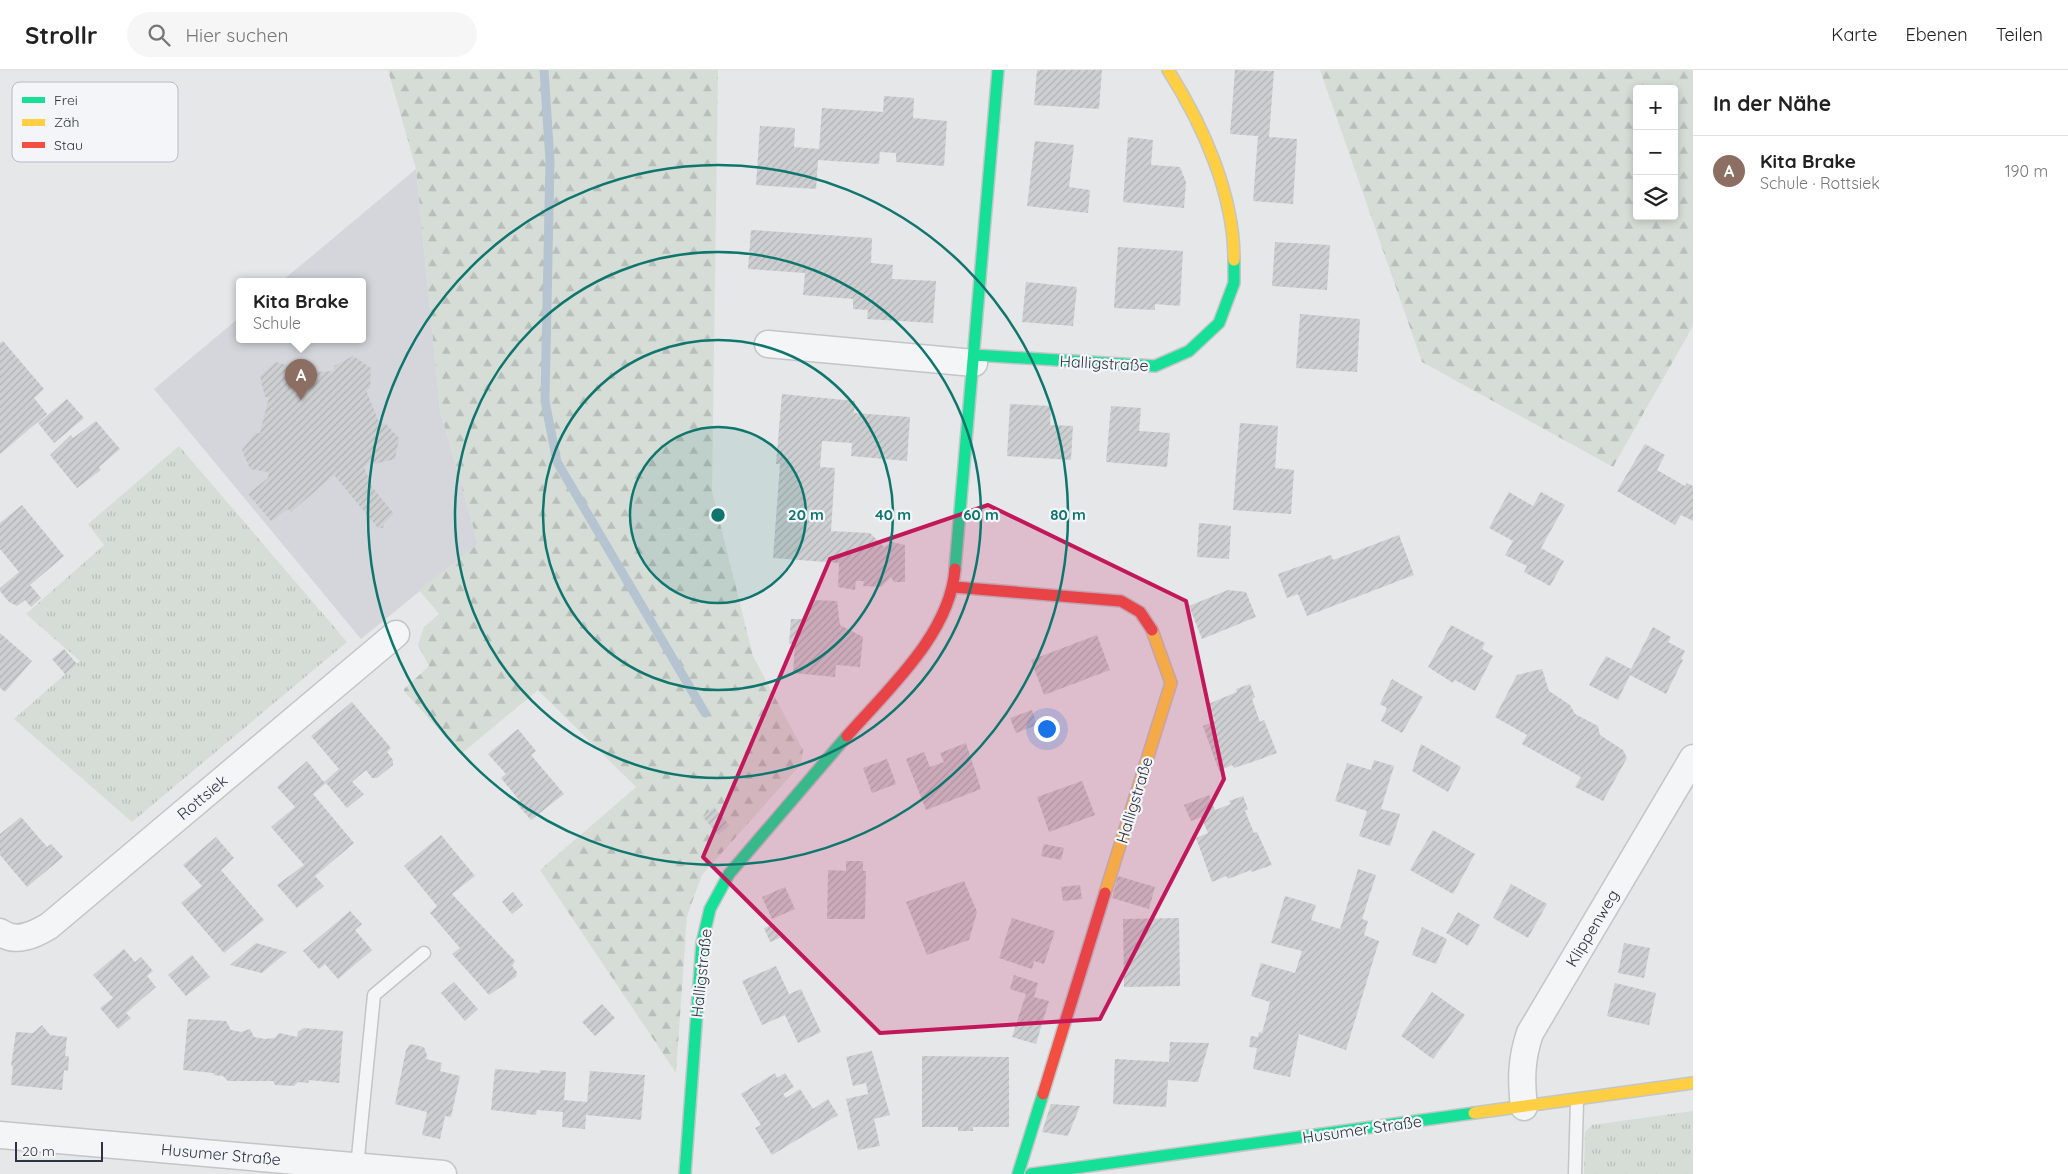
<!DOCTYPE html>
<html lang="de">
<head>
<meta charset="utf-8">
<style>
  :root { --surface:#fff; --page:#f6f6f6; --text:#222; --muted:#767676; --line:#e0e0e0; --accent:#b45309 }
  body { margin:0; font-family:Quicksand,sans-serif; background:var(--page); color:var(--text) }
  .controls { position:absolute; right:15px; top:15px; display:grid; overflow:hidden; border-radius:5px; box-shadow:0 2px 8px #0003 }
  .controls button { width:45px; height:45px; display:grid; place-items:center; padding:0; border:0; border-bottom:1px solid var(--line); background:var(--surface); color:var(--text); font:25px sans-serif }
  .scale { position:absolute; left:15px; bottom:12px; width:88px; box-sizing:border-box; padding-left:5px; border:2px solid #2d3441; border-top:0; font-size:14px; line-height:18px; white-space:nowrap; color:#2d3441; -webkit-text-stroke:4px #f3f5f8; paint-order:stroke }
  .you { position:absolute; left:1046px; top:658px; width:18px; height:18px; margin:-12px; border:4px solid #fff; border-radius:50%; background:#1a73e8; box-shadow:0 0 0 8px #1a73e833 }
  .badge { display:grid; place-items:center; width:32px; height:32px; border-radius:50%; background:var(--accent); color:#fff; font-size:16px; font-weight:700 }
  .pin { position:absolute; translate:-50% -41px; filter:drop-shadow(0 1px 2px #0008) }
  .pin::after { content:''; position:absolute; top:26px; width:18px; height:15px; background:inherit; clip-path:polygon(0 0,100% 0,50% 100%) }
  .popup { position:absolute; left:236px; top:208px; width:130px; height:65px; box-sizing:border-box; display:grid; place-content:center; border-radius:5px; background:var(--surface); filter:drop-shadow(0 1px 4px #0005); font-size:16px; white-space:nowrap; color:var(--muted) }
  .popup b { font-size:19px; color:var(--text) }
  .popup::after { content:''; position:absolute; left:50%; top:100%; margin-left:-10px; border:10px solid transparent; border-top-color:var(--surface) }
  .list { margin:0; padding:0; list-style:none }
  h2 { display:flex; justify-content:space-between; align-items:center; height:65px; margin:0; padding:0 20px; font-size:21px }
  h2 small { font-size:16px; font-weight:400; color:var(--muted) }
  .list li { display:grid; grid-template-columns:32px 1fr auto; gap:15px; align-items:center; box-sizing:border-box; height:70px; padding:0 20px; border-top:1px solid var(--line) }
  .list b { display:block; font-size:19px; white-space:nowrap }
  .list p { margin:0; font-size:16px; white-space:nowrap; color:var(--muted) }
  .list em { font-size:16px; font-style:normal; color:var(--muted) }
  .icon { flex:none; width:28px; height:28px; fill:none; stroke:currentColor; stroke-width:2; stroke-linecap:round; stroke-linejoin:round }
  .map { position:relative; flex:none; width:1693px; height:1104px; overflow:hidden }
  header { display:flex; align-items:center; gap:30px; box-sizing:border-box; height:70px; padding:0 25px; background:var(--surface); border-bottom:1px solid var(--line) }
  header strong { font-size:24px }
  nav { display:flex; gap:28px; margin-inline-start:auto; font-size:18px }
  .search { width:350px; height:45px; background:var(--page); display:flex; align-items:center; gap:12px; box-sizing:border-box; padding:0 18px; border-radius:28px; color:var(--muted); font-size:19px }
  main { display:flex }
  aside { flex:1; background:var(--surface) }
  .map>svg:first-child { display:block }
</style>
</head>
<body>
<header>
<strong>Strollr</strong>
<div class="search"><svg class="icon" aria-label="search" viewBox="0 0 24 24"><circle cx="10" cy="10" r="6"/><path d="M15 15l6 6"/></svg>Hier suchen</div>
<nav><a>Karte</a><a>Ebenen</a><a>Teilen</a></nav>
</header>
<main>
<div class="map">
<svg width="1693" height="1104" viewBox="0 0 1693 1104">
  <defs>
    <pattern id="grass-tufts" width="24" height="20" patternUnits="userSpaceOnUse" patternTransform="scale(1.25)"><rect width="24" height="20" fill="#d6ddd6"/><path d="M3 7l-1-3M5 7V3M7 7l1-3M15 17l-1-3M17 17v-4M19 17l1-3" fill="none" stroke="#b8beb9"/></pattern>
    <pattern id="forest-firs" width="22" height="20" patternUnits="userSpaceOnUse" patternTransform="scale(1.25)"><rect width="22" height="20" fill="#d6ddd6"/><path d="M5 1l3.5 6h-7zM16 11l3.5 6h-7z" fill="#b8beb9"/></pattern>
    <pattern id="building-hatch" width="6" height="6" patternUnits="userSpaceOnUse" patternTransform="scale(1.25)"><rect width="6" height="6" fill="#cdcfd1"/><path d="M-1 1l2-2M0 6l6-6M5 7l2-2" fill="none" stroke="#b0b2b5"/></pattern>
  </defs>
  <rect width="100%" height="100%" fill="#e5e7e9"/>
  <path fill="#d4d6dc" d="M416 99 440 340 478 474 361 569 154 319 240 247V269H362V211H282Z"/>
  <path fill="url(#grass-tufts)" d="M179 376 347 572 132 752 14 649 80 591 26 544 104 475 88 454Z
    M1693 1041V1104H1584L1585 1062 1592 1055Z"/>
  <path fill="url(#forest-firs)" fill-rule="evenodd" d="M388 0H718L712 421 753 586 803 680 801 694 702 805 687 846 676 1003 540 800 636 717 538 620 461 684 404 621V619L429 596 418 575 424 557 439 544 419 520 478 474 440 340 416 99Z
    M1320 0H1693V256L1613 397 1422 292ZM1637 19H1674V146H1637Z"/>
  <g fill="none" stroke-linecap="round" stroke-linejoin="round">
    <path stroke="#b6c3d1" stroke-width="9" d="M544 0 550 91 545 331 557 392 705 643"/>
  </g>
  <path fill="url(#building-hatch)" d="M1037 0H1102L1099 39 1034 35Z
    M1235 0 1274 1 1269 67 1297 69 1293 134 1253 131 1258 66 1230 64Z
    M884 26 914 28 913 48 947 51 944 96 896 92V83L880 82 879 94 818 90 816 119 756 115 760 56 795 58 794 77 819 79 822 38 883 42Z
    M1128 67 1153 70 1151 95 1180 97 1186 112 1184 138 1123 132Z
    M1035 71 1074 75 1069 117 1090 120 1088 143 1027 136Z
    M751 160 872 168 871 193 893 195 892 209 936 211 933 253 867 249 868 240 853 239V229L803 225 805 203 748 199Z
    M1275 172 1330 175 1327 220 1272 216Z
    M1118 177 1183 181 1180 236 1155 234V240L1114 238Z
    M1026 212 1077 217 1073 256 1022 252Z
    M1300 244 1360 249 1357 302 1296 298Z
    M3 271 44 319 34 328 47 344 0 384V273Z
    M353 286 371 298 370 318 366 320 380 355 385 353 399 368 395 389 374 394 371 391 364 397 372 417 394 444 384 453 383 458H378L334 405 291 442 288 439 271 451 248 424 268 408 269 402 250 399 242 380 255 363H260L269 327H265L260 306 276 292 296 298 297 303 334 301V296Z
    M782 324 855 331 854 343 910 347 907 391 851 386 852 373 822 371 820 397 835 398 831 461 870 463 884 477 892 472 905 475V512H894L891 507 881 517 863 516 864 511H856L855 520 838 517 839 493 773 488 780 394H776Z
    M67 329 84 348 54 373 38 353Z
    M1010 334 1051 336 1050 355 1073 356 1071 390 1007 386Z
    M1111 336 1141 338 1139 361 1170 363 1167 397 1106 392Z
    M96 351 120 379 99 397 101 400 77 418 50 385 71 365 73 368Z
    M1240 353 1278 356 1275 398 1294 400 1291 444 1233 440Z
    M1645 374 1665 385 1657 400 1685 416 1687 413 1693 416V451L1681 445 1675 455 1617 421Z
    M1509 422 1533 436 1541 422 1565 435 1541 478 1564 491 1550 516 1524 502 1527 496 1505 485 1513 471 1489 458Z
    M22 435 64 486 30 515 41 528 31 537 25 530 17 536 9 532 0 521V518L19 502 0 479V453Z
    M1199 453 1231 456 1229 489 1197 487Z
    M1399 465 1414 505 1307 546 1298 524 1287 528 1278 504 1331 485 1333 490Z
    M1228 520 1246 522 1256 547 1202 569 1189 536Z
    M814 530 837 531 840 555 863 567 860 597 836 595 835 607 793 603 795 573 789 574 791 549H802Z
    M1451 555 1485 573 1482 579 1493 586 1475 621 1455 610 1453 613 1428 597Z
    M1653 557 1671 567 1668 572 1685 581 1681 589 1683 590 1666 624 1630 605 1618 630 1589 615 1606 586 1631 599Z
    M0 563 32 591 5 622 0 618Z
    M1097 565 1110 600 1044 625 1031 590Z
    M64 579 77 594 65 604 52 589Z
    M1542 599 1549 621 1570 635 1575 644 1598 656 1600 665 1623 680 1627 688 1603 731 1575 717 1581 707 1522 674 1527 665 1495 647 1517 605Z
    M1392 609 1423 627 1402 663 1381 651 1387 638 1380 634Z
    M1250 614 1255 627 1252 629 1260 652 1264 650 1277 683 1258 690 1234 698 1232 695 1219 701 1203 656 1215 651 1208 634 1237 622 1236 619Z
    M352 632 391 678 387 682 393 690V695L377 708H372L366 700 352 712 364 724 347 738 326 713 313 724 354 773 315 806 324 816 297 838 277 815 304 795 271 757 295 737 277 717 307 691 324 712 339 699 311 666Z
    M1032 640 1037 655 1016 663 1010 648Z
    M518 659 536 681 531 685 564 724 531 750 517 734 520 731 501 708 506 704 488 684Z
    M966 673 981 719 926 740 906 689 924 682 930 697 944 692 940 683Z
    M1421 674 1461 697 1448 722 1412 701Z
    M887 689 896 714 872 723 863 698Z
    M1374 690 1394 696 1381 739 1400 744 1390 776 1359 766 1367 741 1335 731 1347 693 1371 700Z
    M1082 711 1095 745 1049 762 1037 727Z
    M1209 725 1215 740 1231 734 1229 731 1243 726 1248 739 1245 741 1254 763 1257 762 1272 795 1252 802 1251 800 1228 809 1226 806 1212 812 1196 768 1208 763 1201 747 1191 751 1184 735Z
    M714 737 729 755 718 765 703 747Z
    M21 747 47 777 51 774 63 787 27 817 0 785V764Z
    M1433 760 1475 784 1453 824 1410 800Z
    M441 765 475 806 452 824 515 891 512 896 517 902 516 907 489 925 452 884 460 878 430 843 437 836 404 796Z
    M216 767 234 788 221 800 264 850 224 883 181 833 202 816 183 795Z
    M1044 774 1064 778 1061 790 1041 786Z
    M846 791H863V801H866L865 849H827L828 800 846 801Z
    M1358 799 1376 805 1362 849 1368 851 1364 865 1379 871 1346 980 1299 964 1290 1007 1253 999 1257 978 1249 977 1251 966 1258 967 1259 962 1262 963 1270 932 1251 926 1261 893 1295 903 1302 881 1271 873 1285 826 1316 835 1311 850 1340 859Z
    M1118 806 1155 817 1149 839 1112 828Z
    M964 811 977 842 969 870 927 885 906 832Z
    M1511 814 1547 834 1528 868 1493 848Z
    M1080 815 1082 829 1063 831 1061 817Z
    M785 817 795 839 772 849 762 827Z
    M513 822 523 835 512 844 502 832Z
    M350 841 362 854 355 860 372 880 338 909 325 894 319 899 303 881Z
    M1458 842 1480 855 1468 876 1446 863Z
    M1012 848 1055 861 1044 894 1034 891 1032 899 999 888Z
    M1179 848 1180 916 1124 917 1123 849Z
    M774 854 780 868 770 872 764 858Z
    M1422 857 1447 869 1436 894 1412 885Z
    M256 873 287 882 262 903 230 895Z
    M1624 873 1650 878 1644 908 1618 903Z
    M124 879 135 892 141 887 153 901 147 906 156 917 126 943 131 948 118 959 100 938 113 928 93 905Z
    M192 885 210 907 186 926 168 905Z
    M776 896 789 924 801 919 821 962 798 973 785 945 762 955 742 911Z
    M1014 905 1038 913 1034 927 1049 931 1036 974 1012 967 1026 924 1010 919Z
    M454 912 478 939 465 951 441 923Z
    M1615 913 1656 923 1649 955 1607 946Z
    M1432 922 1465 945 1433 989 1401 966Z
    M602 934 615 948 595 966 582 952Z
    M188 949 226 951 231 960 241 962 250 959 254 967 265 969 275 968 279 963 297 967 298 962 304 958 343 961 339 1013 309 1010 308 1013 298 1012 294 1016 275 1015 273 1011H228L223 1006 214 1005V1003L183 1000Z
    M42 955 50 965 67 967 65 986H69L68 1001 64 1000 62 1020 11 1015 13 996H11L16 962 33 963Z
    M1170 972 1209 973 1198 1012 1168 1010 1166 1037 1113 1034 1115 989 1169 992Z
    M410 974 424 977 427 985 426 989 442 993 440 1001 460 1006 451 1047 445 1046 440 1069 422 1065 427 1042 395 1034 406 980Z
    M872 981 890 1045 874 1049 880 1076 858 1080 846 1029 868 1024 866 1013 853 1016 846 987Z
    M922 986 1009 987V1057H973V1061H958V1057H922Z
    M495 999 540 1003V1000L566 1002 564 1030 587 1032 590 1001 645 1005 641 1050 586 1045 585 1059 562 1057 563 1042 537 1040 536 1045 491 1040Z
    M775 1003 777 1008 785 1003 794 1017 783 1024 786 1028 800 1019 813 1039 828 1029 838 1045 772 1085 755 1058 761 1055 741 1024Z
    M1051 1034 1080 1036 1068 1066 1042 1062Z"/>
  <g fill="none" stroke-linecap="round" stroke-linejoin="round">
    <defs>
      <path id="lane" d="M357 1097 374 925 424 883
        M1575 1104 1577 1030"/>
      <path id="street" d="M768 274 974 293
        M0 862C15 874 34 865 49 856L396 564
        M1524 1037C1521 1010 1521 989 1530 963L1693 688
        M0 1065 443 1104"/>
      <path id="fast" d="M974 285 1155 296 1189 281 1219 253 1234 213V190
        M955 499 998 0
        M685 1104 702 873 710 839 729 804 847 666
        M1018 1104 1043 1024
        M1031 1104 1474 1043"/>
      <path id="slow" d="M1168 0C1203 55 1234 124 1234 190
        M1105 823 1171 613 1152 560
        M1474 1043 1693 1013"/>
      <path id="jam" d="M954 517 1121 531 1140 542 1152 560
        M847 666C888 619 950 564 955 499
        M1043 1024 1105 823"/>
    </defs>
    <use href="#lane" stroke="#c3c5c7" stroke-width="15"/>
    <use href="#street" stroke="#c3c5c7" stroke-width="29"/>
    <use href="#fast" stroke="#c3c5c7" stroke-width="14"/>
    <use href="#slow" stroke="#c3c5c7" stroke-width="14"/>
    <use href="#jam" stroke="#c3c5c7" stroke-width="14"/>
    <use href="#lane" stroke="#f4f5f6" stroke-width="12"/>
    <use href="#street" stroke="#f4f5f6" stroke-width="26"/>
    <use href="#fast" stroke="#16e098" stroke-width="11"/>
    <use href="#slow" stroke="#ffcf43" stroke-width="11"/>
    <use href="#jam" stroke="#f24e42" stroke-width="11"/>
  </g>
  <path fill="#c2185b" fill-opacity="0.2" stroke="#c2185b" stroke-width="4" stroke-linejoin="round" d="M988 435 1186 531 1224 709 1100 949 880 963 703 787 830 489Z"/>
  <circle cx="718" cy="445" r="88" fill="#0f766e" fill-opacity=".12"/>
  <g fill="none" stroke="#0f766e" stroke-width="2.5">
    <circle cx="718" cy="445" r="88"/>
    <circle cx="718" cy="445" r="175"/>
    <circle cx="718" cy="445" r="263"/>
    <circle cx="718" cy="445" r="350"/>
  </g>
  <g text-anchor="middle" stroke-width="4.5" stroke-linejoin="round" paint-order="stroke">
    <g font-size="16" fill="#2d3441" stroke="#f3f5f8">
      <text transform="translate(1104 293) rotate(3)" y="6">Halligstraße</text>
      <text transform="translate(202 727) rotate(-40)" y="6">Rottsiek</text>
      <text transform="translate(1134 730) rotate(-73)" y="6">Halligstraße</text>
      <text transform="translate(1592 858) rotate(-59)" y="6">Klippenweg</text>
      <text transform="translate(701 903) rotate(-84)" y="6">Halligstraße</text>
      <text transform="translate(1362 1059) rotate(-8)" y="6">Husumer Straße</text>
      <text transform="translate(221 1084) rotate(5)" y="6">Husumer Straße</text>
    </g>
  </g>
  <rect x="12" y="12" width="166" height="80" rx="8" fill="#f3f5f8" stroke="#b8bbc1" stroke-width="1"/>
  <rect x="22" y="27" width="23" height="6" fill="#16e098"/>
  <rect x="22" y="49" width="23" height="7" fill="#ffcf43"/>
  <rect x="22" y="72" width="23" height="6" fill="#f24e42"/>
  <g font-size="14" fill="#2d3441">
    <text x="54" y="35">Frei</text>
    <text x="54" y="57">Zäh</text>
    <text x="54" y="80">Stau</text>
  </g>
  <circle cx="718" cy="445" r="8" fill="#0f766e" stroke="#f3f5f8" stroke-width="2.5"/>
  <g font-size="15" text-anchor="middle" font-weight="bold" fill="#0f766e" stroke="#f3f5f8" stroke-width="4.5" stroke-linejoin="round" paint-order="stroke">
    <text x="806" y="450">20 m</text>
    <text x="893" y="450">40 m</text>
    <text x="981" y="450">60 m</text>
    <text x="1068" y="450">80 m</text>
  </g>
</svg>
<div class="controls">
<button>+</button>
<button>−</button>
<button><svg class="icon" aria-label="layers" viewBox="0 0 24 24"><path d="M12 4l9 5-9 5-9-5zM3 14l9 5 9-5"/></svg></button>
</div>
<div class="scale">20 m</div>
<div class="you"></div>
<div class="pin badge" style="left:301px;top:330px;background:#8d6e63">A</div>
<div class="popup"><b>Kita Brake</b>Schule</div>
</div>
<aside>
<h2>In der Nähe<small></small></h2>
<ul class="list">
<li><span class="badge" style="background:#8d6e63">A</span><div><b>Kita Brake</b><p>Schule · Rottsiek</p></div><em>190 m</em></li>
</ul>
</aside>
</main>
</body>
</html>
